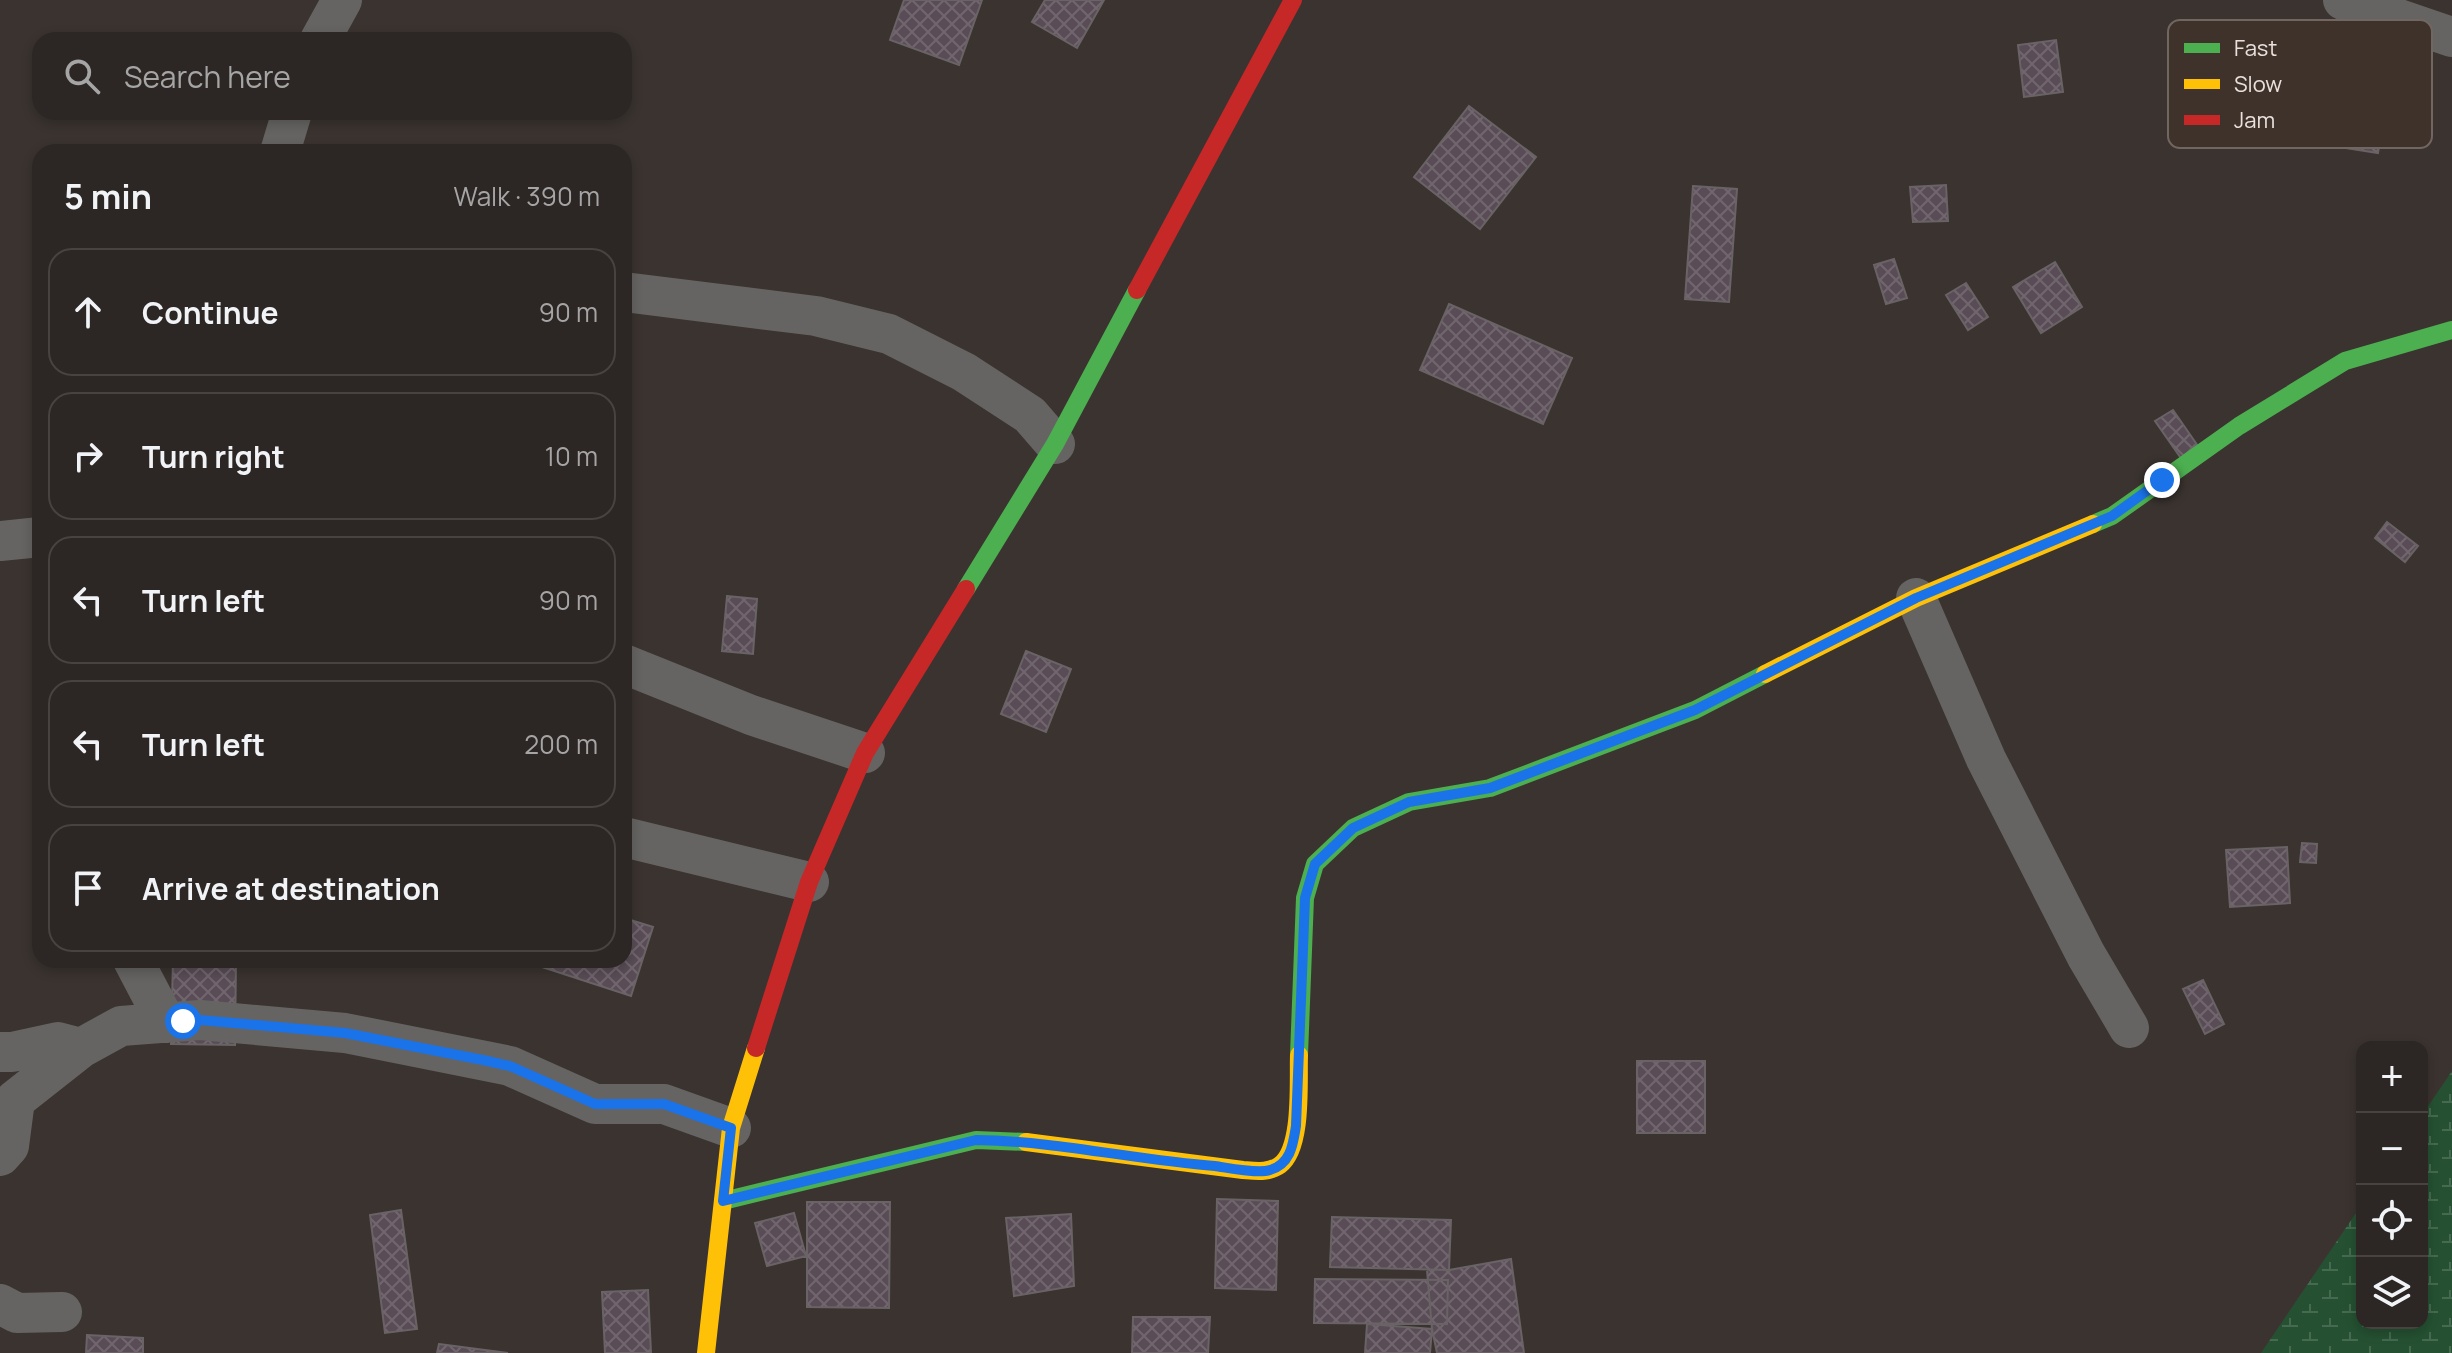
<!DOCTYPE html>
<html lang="en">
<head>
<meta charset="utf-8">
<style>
  :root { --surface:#2c2624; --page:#383231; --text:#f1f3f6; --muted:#a6a5a6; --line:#484341 }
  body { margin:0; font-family:Manrope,sans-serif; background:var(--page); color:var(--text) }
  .controls { position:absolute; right:24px; bottom:24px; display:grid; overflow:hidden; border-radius:16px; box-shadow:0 4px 12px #0003 }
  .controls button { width:72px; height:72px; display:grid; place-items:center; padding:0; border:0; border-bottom:2px solid var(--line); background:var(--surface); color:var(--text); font:40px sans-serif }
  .stop { position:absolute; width:24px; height:24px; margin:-18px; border:6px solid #1a73e8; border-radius:50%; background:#fff }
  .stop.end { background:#1a73e8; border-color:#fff; box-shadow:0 2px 8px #0008 }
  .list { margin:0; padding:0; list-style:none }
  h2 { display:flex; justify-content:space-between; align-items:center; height:104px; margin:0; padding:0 32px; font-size:34px }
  h2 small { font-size:26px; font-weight:400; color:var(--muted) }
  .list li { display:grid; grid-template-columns:52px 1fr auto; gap:24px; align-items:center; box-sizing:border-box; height:128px; margin:0 16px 16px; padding:0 16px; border:2px solid var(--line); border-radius:24px }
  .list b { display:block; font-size:30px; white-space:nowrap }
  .list em { font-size:26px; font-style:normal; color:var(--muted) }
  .icon { flex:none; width:44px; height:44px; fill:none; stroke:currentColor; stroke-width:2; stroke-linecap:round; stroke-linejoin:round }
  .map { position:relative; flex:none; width:2452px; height:1353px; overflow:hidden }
  .search { position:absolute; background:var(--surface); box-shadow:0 4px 12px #0003; left:32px; top:32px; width:600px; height:88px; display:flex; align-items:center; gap:20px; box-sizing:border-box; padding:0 28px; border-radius:24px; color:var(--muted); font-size:30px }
  .panel { position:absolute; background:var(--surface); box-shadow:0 4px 12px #0003; left:32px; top:144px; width:600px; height:824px; border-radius:24px }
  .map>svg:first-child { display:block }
</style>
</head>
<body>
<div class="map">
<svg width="2452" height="1353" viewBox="0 0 2452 1353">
  <defs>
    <pattern id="wetland-marsh" width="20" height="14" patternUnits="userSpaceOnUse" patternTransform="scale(2)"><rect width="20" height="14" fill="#255132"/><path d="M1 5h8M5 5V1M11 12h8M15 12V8" fill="none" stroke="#456a4f"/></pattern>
    <pattern id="building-cross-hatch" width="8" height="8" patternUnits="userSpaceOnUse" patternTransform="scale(2)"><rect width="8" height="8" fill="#594c56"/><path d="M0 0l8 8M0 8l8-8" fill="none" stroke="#71666e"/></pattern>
  </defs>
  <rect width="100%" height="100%" fill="#3a3330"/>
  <path fill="url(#wetland-marsh)" d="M2452 1071V1353H2261L2362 1204V1323H2422V1115Z"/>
  <path fill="url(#building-cross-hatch)" stroke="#696365" stroke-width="2" d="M904 0H982L959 65 890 40Z
    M1045 0H1104L1077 48 1032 22Z
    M2056 40 2063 92 2024 97 2018 45Z
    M2347 97 2386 104 2378 153 2339 147Z
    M1469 106 1536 157 1480 229 1414 177Z
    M1946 185 1948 221 1913 222 1910 187Z
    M1693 186 1737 189 1729 302 1685 299Z
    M1894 259 1907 298 1886 304 1874 265Z
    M2055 262 2082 307 2041 333 2013 287Z
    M1966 283 1988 317 1968 330 1946 295Z
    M1449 304 1572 358 1543 424 1420 370Z
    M2173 410 2200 449 2183 461 2155 421Z
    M2387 522 2418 546 2405 562 2375 538Z
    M727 596 757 599 753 654 722 651Z
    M1026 651 1071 669 1046 732 1001 714Z
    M2302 843 2317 844 2316 863 2300 862Z
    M2287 847 2290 903 2230 907 2226 850Z
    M624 918 653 927 631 996 533 964 534 960H624Z
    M173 960H236L235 1045 171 1044Z
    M2203 980 2224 1024 2205 1034 2183 989Z
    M1637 1061H1705V1133H1637Z
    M1217 1199 1278 1201 1276 1290 1215 1288Z
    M807 1202H890L889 1308 807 1307Z
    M401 1210 417 1329 385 1333 370 1215Z
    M794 1213 806 1256 767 1266 755 1223Z
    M1071 1214 1074 1286 1014 1296 1006 1218Z
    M1332 1217 1451 1220 1449 1270 1330 1267Z
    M1511 1259 1524 1353H1437L1432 1329 1427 1270H1449Z
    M1315 1279 1448 1280 1447 1324 1314 1323Z
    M648 1290 651 1353H605L602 1292Z
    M1133 1317H1210L1208 1353H1132Z
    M1367 1324 1432 1329 1430 1353H1365Z
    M87 1335 143 1338V1353H86Z
    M439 1344 508 1353H437Z"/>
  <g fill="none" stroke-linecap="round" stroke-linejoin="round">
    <path stroke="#666462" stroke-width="40" d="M2343 0 2452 37
      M320 40 342 0
      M280 152 292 112
      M624 292 816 316 889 334 964 372 1030 415 1055 444
      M0 541 40 537
      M1916 598 1986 759 2086 955 2129 1028
      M624 664 751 715 865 753
      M624 837 809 882
      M133 960 166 1023
      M0 1052H12L58 1042 81 1048
      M0 1156 9 1146 15 1100 81 1048 121 1026 200 1020 345 1033 510 1066 595 1104H664L731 1128
      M0 1304 17 1313 62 1312"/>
    <path stroke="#4caf50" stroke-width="18" d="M2093 524 2112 516 2239 426 2345 361 2452 330
      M966 589 1055 444 1137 290
      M1299 1055 1305 898 1315 864 1353 828 1409 802 1490 788 1695 710 1765 674
      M723 1201 976 1140 1026 1142"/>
    <path stroke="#ffc107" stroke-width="18" d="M1765 674 1916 598 2093 524
      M1026 1142 1243 1170C1256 1171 1269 1173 1280 1165 1303 1148 1298 1082 1299 1055
      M706 1353 731 1128 756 1048"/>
    <path stroke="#c62828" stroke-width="18" d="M1137 290 1293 0
      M756 1048 809 882 865 753 966 589"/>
  </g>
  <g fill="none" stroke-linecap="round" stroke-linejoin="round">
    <path stroke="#1a73e8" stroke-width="10" d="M183 1021 200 1020 345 1033 483 1060 510 1066 595 1104H664L731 1128 723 1201 976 1140C1057 1141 1135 1160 1215 1166 1229 1168 1258 1174 1270 1170 1291 1164 1293 1144 1296 1126L1305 898 1315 864 1353 828 1409 802 1490 788 1695 710 1916 598 2112 516 2162 480"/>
  </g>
  <rect x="2168" y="20" width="264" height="128" rx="12" fill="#3f322b" stroke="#726760" stroke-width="2"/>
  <rect x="2184" y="43" width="36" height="10" fill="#4caf50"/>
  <rect x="2184" y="79" width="36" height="10" fill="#ffc107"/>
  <rect x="2184" y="115" width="36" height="10" fill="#c62828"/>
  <g font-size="22" fill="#eae1dd">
    <text x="2234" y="56">Fast</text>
    <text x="2234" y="92">Slow</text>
    <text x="2234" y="128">Jam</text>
  </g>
</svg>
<div class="controls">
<button>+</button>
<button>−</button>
<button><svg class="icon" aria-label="locate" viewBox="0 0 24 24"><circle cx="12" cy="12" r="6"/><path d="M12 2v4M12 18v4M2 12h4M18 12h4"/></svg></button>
<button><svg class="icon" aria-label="layers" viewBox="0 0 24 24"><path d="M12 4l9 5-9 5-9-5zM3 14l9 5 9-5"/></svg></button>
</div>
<div class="stop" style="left:183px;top:1021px"></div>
<div class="stop end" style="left:2162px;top:480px"></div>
<div class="search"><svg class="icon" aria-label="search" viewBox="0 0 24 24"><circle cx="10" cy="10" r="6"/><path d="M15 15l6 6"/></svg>Search here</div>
<section class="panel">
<h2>5 min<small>Walk · 390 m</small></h2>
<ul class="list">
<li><svg class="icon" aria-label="ahead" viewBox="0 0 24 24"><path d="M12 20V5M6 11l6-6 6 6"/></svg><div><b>Continue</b></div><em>90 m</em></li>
<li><svg class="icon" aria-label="right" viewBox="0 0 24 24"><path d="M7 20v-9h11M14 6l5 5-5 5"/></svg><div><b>Turn right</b></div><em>10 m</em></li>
<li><svg class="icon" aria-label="left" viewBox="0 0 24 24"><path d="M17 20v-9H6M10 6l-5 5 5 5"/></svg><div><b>Turn left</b></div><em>90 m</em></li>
<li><svg class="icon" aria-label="left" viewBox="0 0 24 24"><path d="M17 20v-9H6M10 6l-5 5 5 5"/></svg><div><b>Turn left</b></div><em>200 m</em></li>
<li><svg class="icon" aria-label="arrive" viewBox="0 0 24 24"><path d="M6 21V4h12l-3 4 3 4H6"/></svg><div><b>Arrive at destination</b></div></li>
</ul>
</section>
</div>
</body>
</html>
